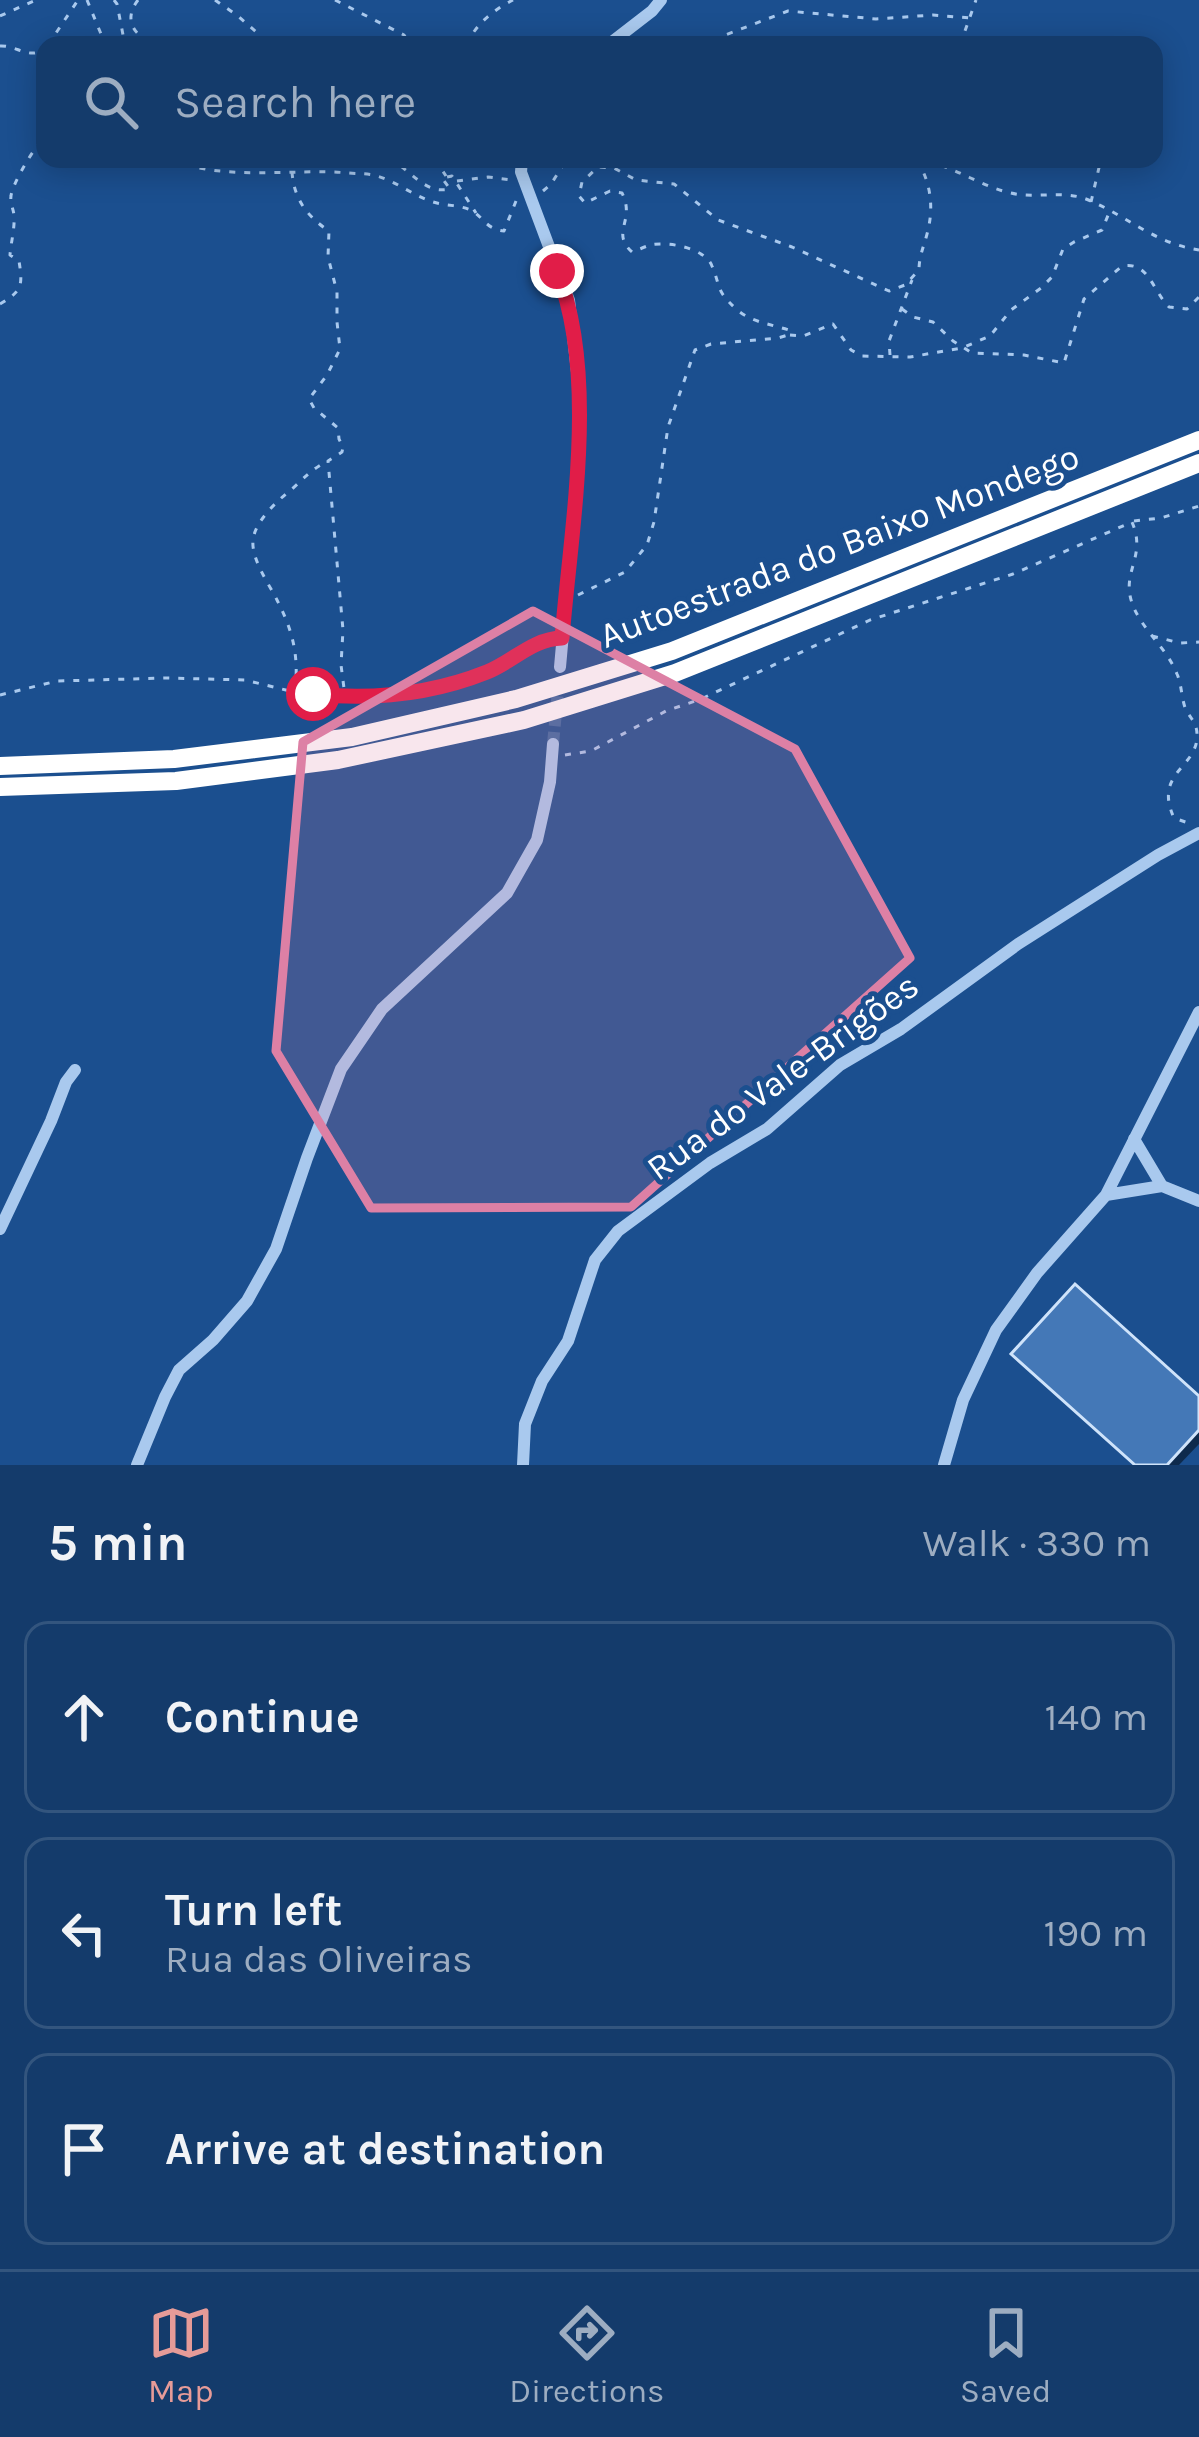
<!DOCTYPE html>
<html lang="en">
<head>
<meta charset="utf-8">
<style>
  :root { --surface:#143b6b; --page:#214673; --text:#f1f3f6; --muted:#9dadc1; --line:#33557e; --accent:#e69b98 }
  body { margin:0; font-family:Karla,sans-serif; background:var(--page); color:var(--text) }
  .stop { position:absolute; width:36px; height:36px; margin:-27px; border:9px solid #e11d48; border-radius:50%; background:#fff }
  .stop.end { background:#e11d48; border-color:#fff; box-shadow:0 3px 12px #0008 }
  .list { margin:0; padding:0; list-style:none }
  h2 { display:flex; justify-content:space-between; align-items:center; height:156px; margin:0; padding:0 48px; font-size:51px }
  h2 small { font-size:39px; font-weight:400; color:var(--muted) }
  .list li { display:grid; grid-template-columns:78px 1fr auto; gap:36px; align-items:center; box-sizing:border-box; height:192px; margin:0 24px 24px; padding:0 24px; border:3px solid var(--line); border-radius:24px }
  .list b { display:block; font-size:45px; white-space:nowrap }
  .list p { margin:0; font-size:39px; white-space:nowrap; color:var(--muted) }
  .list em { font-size:39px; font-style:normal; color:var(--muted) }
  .icon { flex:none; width:66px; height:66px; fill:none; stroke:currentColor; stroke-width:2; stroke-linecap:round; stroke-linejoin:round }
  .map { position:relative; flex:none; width:1199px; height:1465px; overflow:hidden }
  .search { position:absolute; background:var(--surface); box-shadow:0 6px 30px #0003; left:36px; right:36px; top:36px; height:132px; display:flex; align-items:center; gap:30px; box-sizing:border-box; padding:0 42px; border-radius:24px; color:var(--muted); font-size:45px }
  .sheet { height:804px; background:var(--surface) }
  nav { display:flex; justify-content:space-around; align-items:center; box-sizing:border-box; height:168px; border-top:3px solid var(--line); background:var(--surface); font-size:33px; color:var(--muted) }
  nav a { display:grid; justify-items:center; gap:6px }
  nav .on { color:var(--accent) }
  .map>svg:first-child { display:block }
</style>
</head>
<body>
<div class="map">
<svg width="1199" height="1465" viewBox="0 0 1199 1465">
  <rect width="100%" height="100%" fill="#1b4f8f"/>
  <path fill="#0007" d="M1015 1353 1199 1397V1444L1179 1465H1139Z"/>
  <path fill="#4478b7" stroke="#cfe3fa" stroke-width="3" d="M1075 1284 1199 1396V1430L1167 1465H1135L1011 1354Z"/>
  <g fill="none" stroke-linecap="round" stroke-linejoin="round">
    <path stroke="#3d69a0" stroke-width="12" stroke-dasharray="12 6" stroke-linecap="butt" d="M553 744 559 680"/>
    <path stroke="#a9c9ee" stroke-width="3" stroke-dasharray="6 9" stroke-linecap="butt" d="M87 0 101 34 100 45
      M114 0 117 4 125 45
      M138 0C121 22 137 40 161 45
      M215 0 238 16 271 45
      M335 0 404 35 410 45
      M0 16 36 0
      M48 45 78 0
      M467 45C474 25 495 9 513 0
      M699 45 788 11 876 19 933 15 970 18
      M960 45 976 0
      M0 46C17 45 30 61 45 48
      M171 159C222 182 294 168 349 173 359 174 368 173 377 176 398 182 416 198 437 203 449 206 463 205 474 212 485 220 487 229 504 231L516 201
      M388 159C411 168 423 195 450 189L442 178 452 176 476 213
      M435 159 446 176
      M912 159C952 163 975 185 1011 193 1035 199 1062 190 1086 199 1126 215 1153 243 1199 250
      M292 172C294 200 308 217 329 231L328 257 337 292V322L340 349 327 375 309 399 314 408 338 428 339 439 343 447 342 452 328 461 343 630 341 665 345 696C393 696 443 690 489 671 510 662 527 646 549 639
      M457 181 488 177 512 180
      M543 191 551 184 567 159
      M1091 202 1101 159
      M0 304C22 291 23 286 19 261L10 255C11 242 15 228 14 215 13 207 10 204 11 196 12 184 36 144 45 137
      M902 309 913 317 933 322 953 341 972 353 1024 355 1064 363 1084 299 1122 266C1149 261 1152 290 1169 307L1187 309 1199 297
      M790 335 803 336 833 324 851 350 862 356 910 357 962 348 990 336 1011 310 1041 288 1052 277 1063 249 1074 242 1102 230 1109 213
      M890 355 889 341 912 280
      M1134 521 1161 518 1199 506
      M578 595 625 572 647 545 654 522 668 427 695 350 711 344 778 338 788 335 789 330C770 324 750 322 735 308 715 289 721 287 712 266 705 248 668 241 650 245 644 247 638 250 632 252 610 232 636 221 622 193L610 191 585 203 579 196 582 182 598 167 614 168 636 180 674 184 718 220 792 247 889 291 905 285 919 270C919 255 925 244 928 230 934 205 930 181 917 160
      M1152 636 1180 643 1199 642
      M295 690C299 656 293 631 277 600 269 584 251 559 253 540 255 521 278 500 292 489 304 478 313 468 328 461
      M0 695 57 681 166 678 245 680 294 692 343 696
      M565 755 591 751 666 711 701 699 870 620 1013 574 1132 522C1147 557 1121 571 1132 603 1141 629 1167 648 1177 674 1182 685 1181 698 1186 710 1191 719 1197 723 1197 735 1198 768 1153 772 1174 818L1191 824"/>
    <path stroke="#a9c9ee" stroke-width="12" d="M608 45 652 11 661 0
      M522 159 521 172 569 300 578 381 580 445 560 667
      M1134 1139 1162 1186
      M1106 1195 1199 1012
      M0 1229 51 1121 66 1082 75 1070
      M137 1465 165 1397 179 1370 213 1340 247 1301 276 1249 307 1158 341 1069 382 1009 507 893 537 840 550 782 553 744
      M523 1465 525 1424 542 1381 568 1341 595 1260 618 1231 710 1163 767 1129 840 1065 901 1029 1018 944 1158 855 1199 833
      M944 1465 963 1400 996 1330 1037 1273 1106 1195 1162 1186 1199 1201"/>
    <path stroke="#fff" stroke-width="18" d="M0 766 174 759 352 737 516 699 672 651 1199 440
      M0 787 176 781 338 760 524 720 675 673 1199 463"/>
  </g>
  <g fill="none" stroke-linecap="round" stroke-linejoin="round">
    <path stroke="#e11d48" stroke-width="15" d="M313 694C371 700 432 694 487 672 514 661 532 639 562 638 571 526 599 376 557 271"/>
  </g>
  <path fill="#dd80a5" fill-opacity="0.2" stroke="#dd80a5" stroke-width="9" stroke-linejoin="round" d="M533 611 795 749 910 958 631 1207 371 1208 276 1051 303 742Z"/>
  <g text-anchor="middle" stroke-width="10" stroke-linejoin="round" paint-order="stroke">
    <g font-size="36" fill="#fff" stroke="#1b4f8f">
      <text transform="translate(839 545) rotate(-21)" y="13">Autoestrada do Baixo Mondego</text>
      <text transform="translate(782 1076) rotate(-36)" y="13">Rua do Vale-Brigões</text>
    </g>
  </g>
</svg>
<div class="stop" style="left:313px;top:694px"></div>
<div class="stop end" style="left:557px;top:271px"></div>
<div class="search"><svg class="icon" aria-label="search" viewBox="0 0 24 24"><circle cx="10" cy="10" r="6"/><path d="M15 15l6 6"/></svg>Search here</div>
</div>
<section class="sheet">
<h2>5 min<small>Walk · 330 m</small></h2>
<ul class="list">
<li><svg class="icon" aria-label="ahead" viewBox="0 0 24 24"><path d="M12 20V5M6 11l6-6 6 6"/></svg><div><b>Continue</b></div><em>140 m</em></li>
<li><svg class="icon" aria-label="left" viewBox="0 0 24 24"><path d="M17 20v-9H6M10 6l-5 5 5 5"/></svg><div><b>Turn left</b><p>Rua das Oliveiras</p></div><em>190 m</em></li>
<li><svg class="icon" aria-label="arrive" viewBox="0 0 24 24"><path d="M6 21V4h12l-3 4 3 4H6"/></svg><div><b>Arrive at destination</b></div></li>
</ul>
</section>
<nav>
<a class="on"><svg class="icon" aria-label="map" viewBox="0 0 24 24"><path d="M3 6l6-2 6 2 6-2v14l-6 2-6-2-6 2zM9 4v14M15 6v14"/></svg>Map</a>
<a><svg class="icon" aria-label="directions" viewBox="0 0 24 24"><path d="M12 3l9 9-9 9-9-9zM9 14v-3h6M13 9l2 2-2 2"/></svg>Directions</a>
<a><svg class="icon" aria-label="saved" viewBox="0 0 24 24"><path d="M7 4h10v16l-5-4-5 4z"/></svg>Saved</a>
</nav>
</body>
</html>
